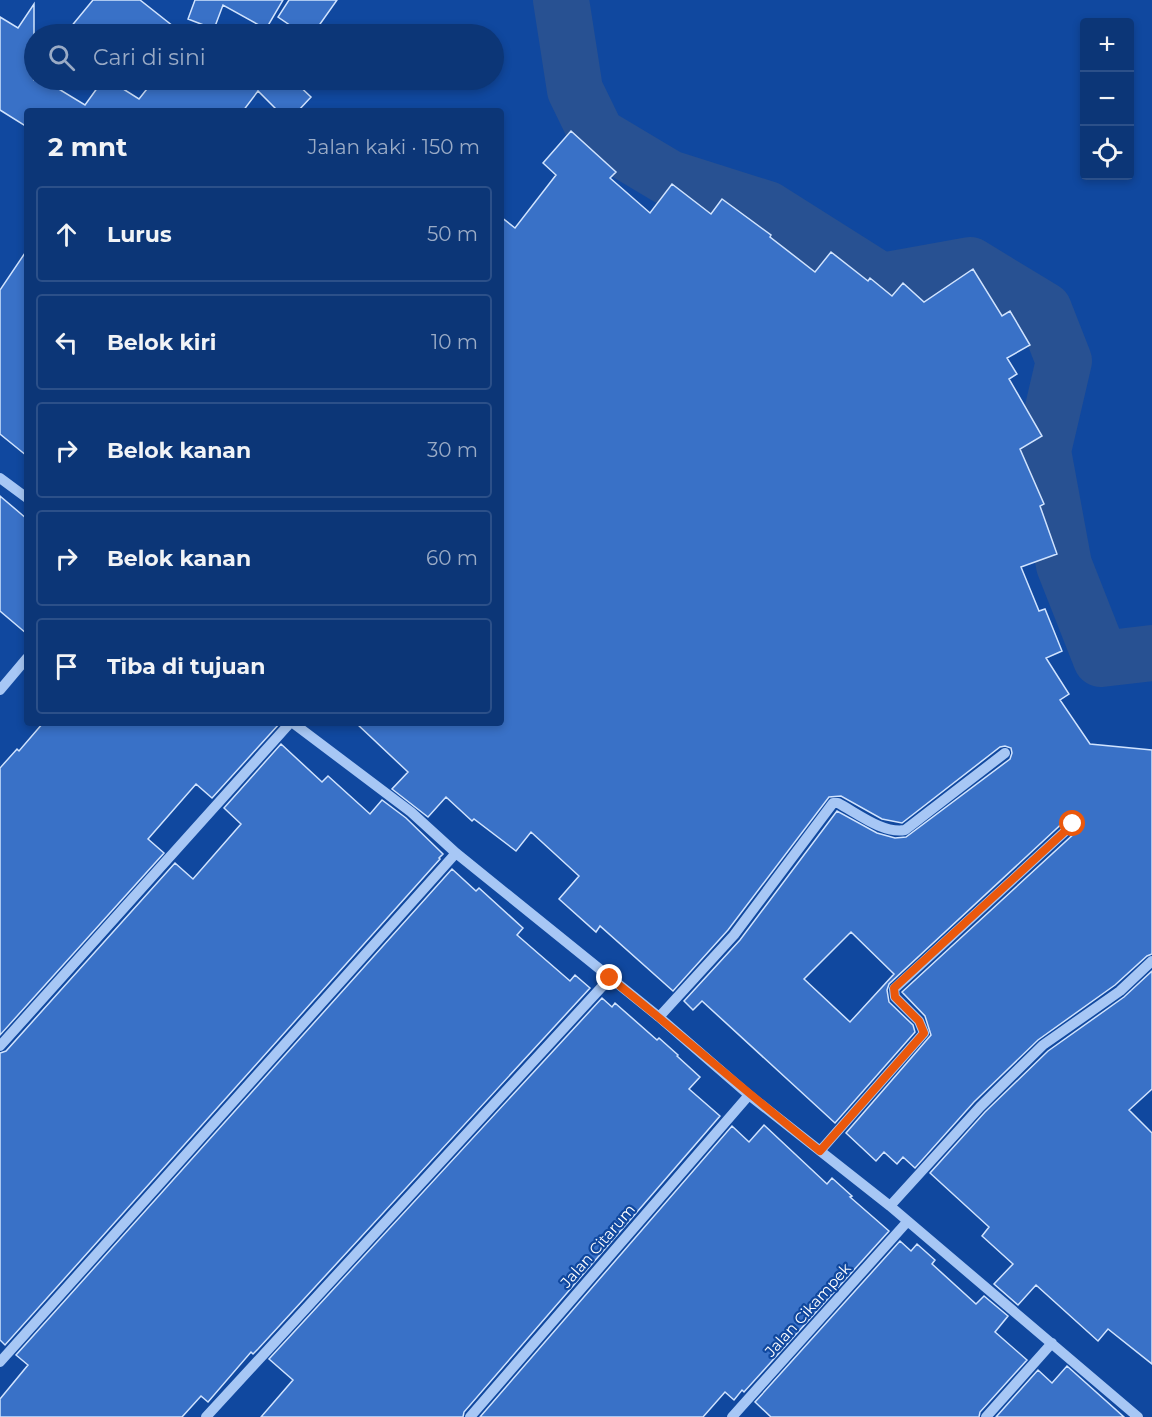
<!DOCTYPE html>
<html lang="id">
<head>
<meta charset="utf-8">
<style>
  :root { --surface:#0c3677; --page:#1a417f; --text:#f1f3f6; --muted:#9aabc6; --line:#2c5089 }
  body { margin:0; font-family:Montserrat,sans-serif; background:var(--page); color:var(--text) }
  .controls { position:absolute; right:18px; top:18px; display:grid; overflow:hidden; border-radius:6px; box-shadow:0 3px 9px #0003 }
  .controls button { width:54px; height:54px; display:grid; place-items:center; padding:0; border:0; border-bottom:2px solid var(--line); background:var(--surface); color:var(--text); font:30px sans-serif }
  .stop { position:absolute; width:18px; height:18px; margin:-14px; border:4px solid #ea580c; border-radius:50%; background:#fff }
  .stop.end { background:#ea580c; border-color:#fff; box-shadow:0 2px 6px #0008 }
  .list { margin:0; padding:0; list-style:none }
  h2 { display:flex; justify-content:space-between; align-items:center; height:78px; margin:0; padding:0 24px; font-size:26px }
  h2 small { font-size:20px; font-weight:400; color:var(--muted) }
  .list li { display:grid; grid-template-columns:39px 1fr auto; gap:18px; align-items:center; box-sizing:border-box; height:96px; margin:0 12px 12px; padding:0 12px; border:2px solid var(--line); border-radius:6px }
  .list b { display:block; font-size:22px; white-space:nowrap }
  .list em { font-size:20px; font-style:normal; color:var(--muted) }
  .icon { flex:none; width:33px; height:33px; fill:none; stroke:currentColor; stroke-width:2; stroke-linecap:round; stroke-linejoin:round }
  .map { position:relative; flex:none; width:1152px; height:1417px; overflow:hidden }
  .search { position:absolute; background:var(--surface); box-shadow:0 3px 9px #0003; left:24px; top:24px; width:480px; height:66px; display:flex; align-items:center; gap:15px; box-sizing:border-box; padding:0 21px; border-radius:33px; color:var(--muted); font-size:22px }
  .panel { position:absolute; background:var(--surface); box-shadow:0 3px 9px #0003; left:24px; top:108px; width:480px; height:618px; border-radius:6px }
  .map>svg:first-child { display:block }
</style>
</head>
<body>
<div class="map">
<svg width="1152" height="1417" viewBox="0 0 1152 1417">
  <rect width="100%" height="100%" fill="#10489f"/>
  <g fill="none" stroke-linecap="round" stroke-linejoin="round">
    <path stroke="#285192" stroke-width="56" d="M561 0 575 90 597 135 669 178 767 209 881 281 970 265 1044 310 1064 361 1043 451 1064 565 1101 659 1152 653"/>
  </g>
  <path fill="#3971c7" stroke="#d0e3fe" stroke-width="1.5" fill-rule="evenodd" d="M93 0H140L183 34H65Z
    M195 0H283L266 29 223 5 214 29 188 19Z
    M289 0H337L313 34H303L278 17Z
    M34 4V80H44L85 105 103 80H109L139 99 154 80H293L311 97 298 111H278L258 91 243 111H27V127L0 110V17L18 28Z
    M571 131 616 172 610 178 650 213 672 184 711 214 722 199 771 235 770 237 815 272 831 252 868 281 870 278 892 296 903 283 924 302 973 269 1002 316 1010 311 1030 345 1007 358 1017 374 1009 379 1042 436 1020 449 1044 504 1040 506 1057 554 1021 567 1039 611 1045 609 1062 651 1046 658 1069 694 1060 700 1090 744 1152 750V954L1147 956 1115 985 1038 1040 974 1102 915 1168 903 1157 897 1164 884 1152 876 1161 846 1133 931 1035 925 1016 902 992 1078 830 1080 823 1078 819 1072 817 1068 818 889 984 887 990 889 1002 913 1025 915 1032 835 1123 702 1001 693 1010 684 1001 740 940 837 811 877 833 895 838 906 837 1010 759 1012 753 1011 748 1005 746 1000 747 902 823 882 819 841 796 829 797 728 930 673 991 600 926 596 932 559 899 579 876 531 832 516 851 474 819 472 821 446 797 428 817 392 789 408 772 356 723H501V217L515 228 556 175 543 163ZM851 932 894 974 850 1022 804 979Z
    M27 250V456L0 434V290Z
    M0 496 27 519V634L0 611Z
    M43 723H280L212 798 196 784 148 839 164 853 0 1035V768L17 749 19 751Z
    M281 744 322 782 328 776 370 814 382 800 406 818 443 854 439 858 440 859 5 1345 0 1340V1053L6 1051 175 863 193 879 241 824 224 808Z
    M452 869 476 891 479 888 523 928 517 935 570 981 575 975 590 988 258 1349 253 1354 251 1352 208 1402 201 1396 182 1417H0V1399L28 1365 16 1355Z
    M1152 971V1089L1129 1110 1152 1133V1364L1108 1329 1098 1341 1036 1285 1018 1305 994 1284 1013 1264 982 1236 989 1227 930 1173 985 1112 1048 1051 1124 997Z
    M602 998 612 1007 615 1003 657 1040 659 1038 678 1055 677 1056 700 1077 689 1089 720 1116 464 1412 463 1417H261L293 1380 269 1359Z
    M764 1125 827 1184 832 1178 852 1196 850 1197 889 1231 744 1392 742 1390 734 1400 725 1392 703 1417H480L732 1126 749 1142Z
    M900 1241 911 1251 917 1244 935 1260 932 1264 976 1304 984 1296 1008 1316 995 1332 1027 1360 980 1412 979 1417H771L755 1402Z
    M1067 1366 1124 1417H996L1038 1370 1052 1383Z"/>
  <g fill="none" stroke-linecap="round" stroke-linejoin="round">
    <path stroke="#a7c7f5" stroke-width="10" d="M0 478 27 498
      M0 690 27 658
      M293 723 411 812 456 853 659 1017 749 1095 890 1206 1138 1417
      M659 1017 734 935 833 803H838C857 813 883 834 905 830L1005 753
      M0 1046 290 723
      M820 1151 924 1033 919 1021 895 997 894 989 1073 824
      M890 1206 980 1107 1043 1045 1120 991 1152 961
      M0 1362 456 853
      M206 1417 610 978
      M470 1417 749 1095
      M732 1417 907 1222
      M986 1417 1052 1343"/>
  </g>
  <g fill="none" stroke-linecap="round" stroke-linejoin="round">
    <path stroke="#ea580c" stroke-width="8" d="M610 978C681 1034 749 1095 820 1151L924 1033 919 1021 895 997 894 988 1073 824"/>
  </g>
  <g text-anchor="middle" stroke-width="4.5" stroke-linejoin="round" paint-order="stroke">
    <g font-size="15" fill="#fff" stroke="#10489f">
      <text transform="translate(598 1246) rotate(-49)" y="5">Jalan Citarum</text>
      <text transform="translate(808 1310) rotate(-48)" y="5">Jalan Cikampek</text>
    </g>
  </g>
</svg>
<div class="controls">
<button>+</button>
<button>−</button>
<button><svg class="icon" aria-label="locate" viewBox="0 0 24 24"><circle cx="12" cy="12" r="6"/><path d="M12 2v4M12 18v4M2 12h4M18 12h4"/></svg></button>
</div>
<div class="stop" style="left:1073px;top:824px"></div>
<div class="stop end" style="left:610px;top:978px"></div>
<div class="search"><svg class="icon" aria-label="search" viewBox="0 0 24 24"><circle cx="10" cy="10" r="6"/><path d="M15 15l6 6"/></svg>Cari di sini</div>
<section class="panel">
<h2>2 mnt<small>Jalan kaki · 150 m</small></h2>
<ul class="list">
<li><svg class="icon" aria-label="ahead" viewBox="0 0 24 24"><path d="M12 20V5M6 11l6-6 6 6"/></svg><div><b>Lurus</b></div><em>50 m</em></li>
<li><svg class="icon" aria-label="left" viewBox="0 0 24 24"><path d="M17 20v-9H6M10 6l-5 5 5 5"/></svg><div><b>Belok kiri</b></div><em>10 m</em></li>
<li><svg class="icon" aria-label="right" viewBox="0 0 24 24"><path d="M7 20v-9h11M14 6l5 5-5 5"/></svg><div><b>Belok kanan</b></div><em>30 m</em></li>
<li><svg class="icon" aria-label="right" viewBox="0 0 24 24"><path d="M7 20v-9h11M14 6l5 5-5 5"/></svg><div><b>Belok kanan</b></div><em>60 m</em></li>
<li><svg class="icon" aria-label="arrive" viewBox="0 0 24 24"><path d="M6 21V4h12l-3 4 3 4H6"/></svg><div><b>Tiba di tujuan</b></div></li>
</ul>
</section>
</div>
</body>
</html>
